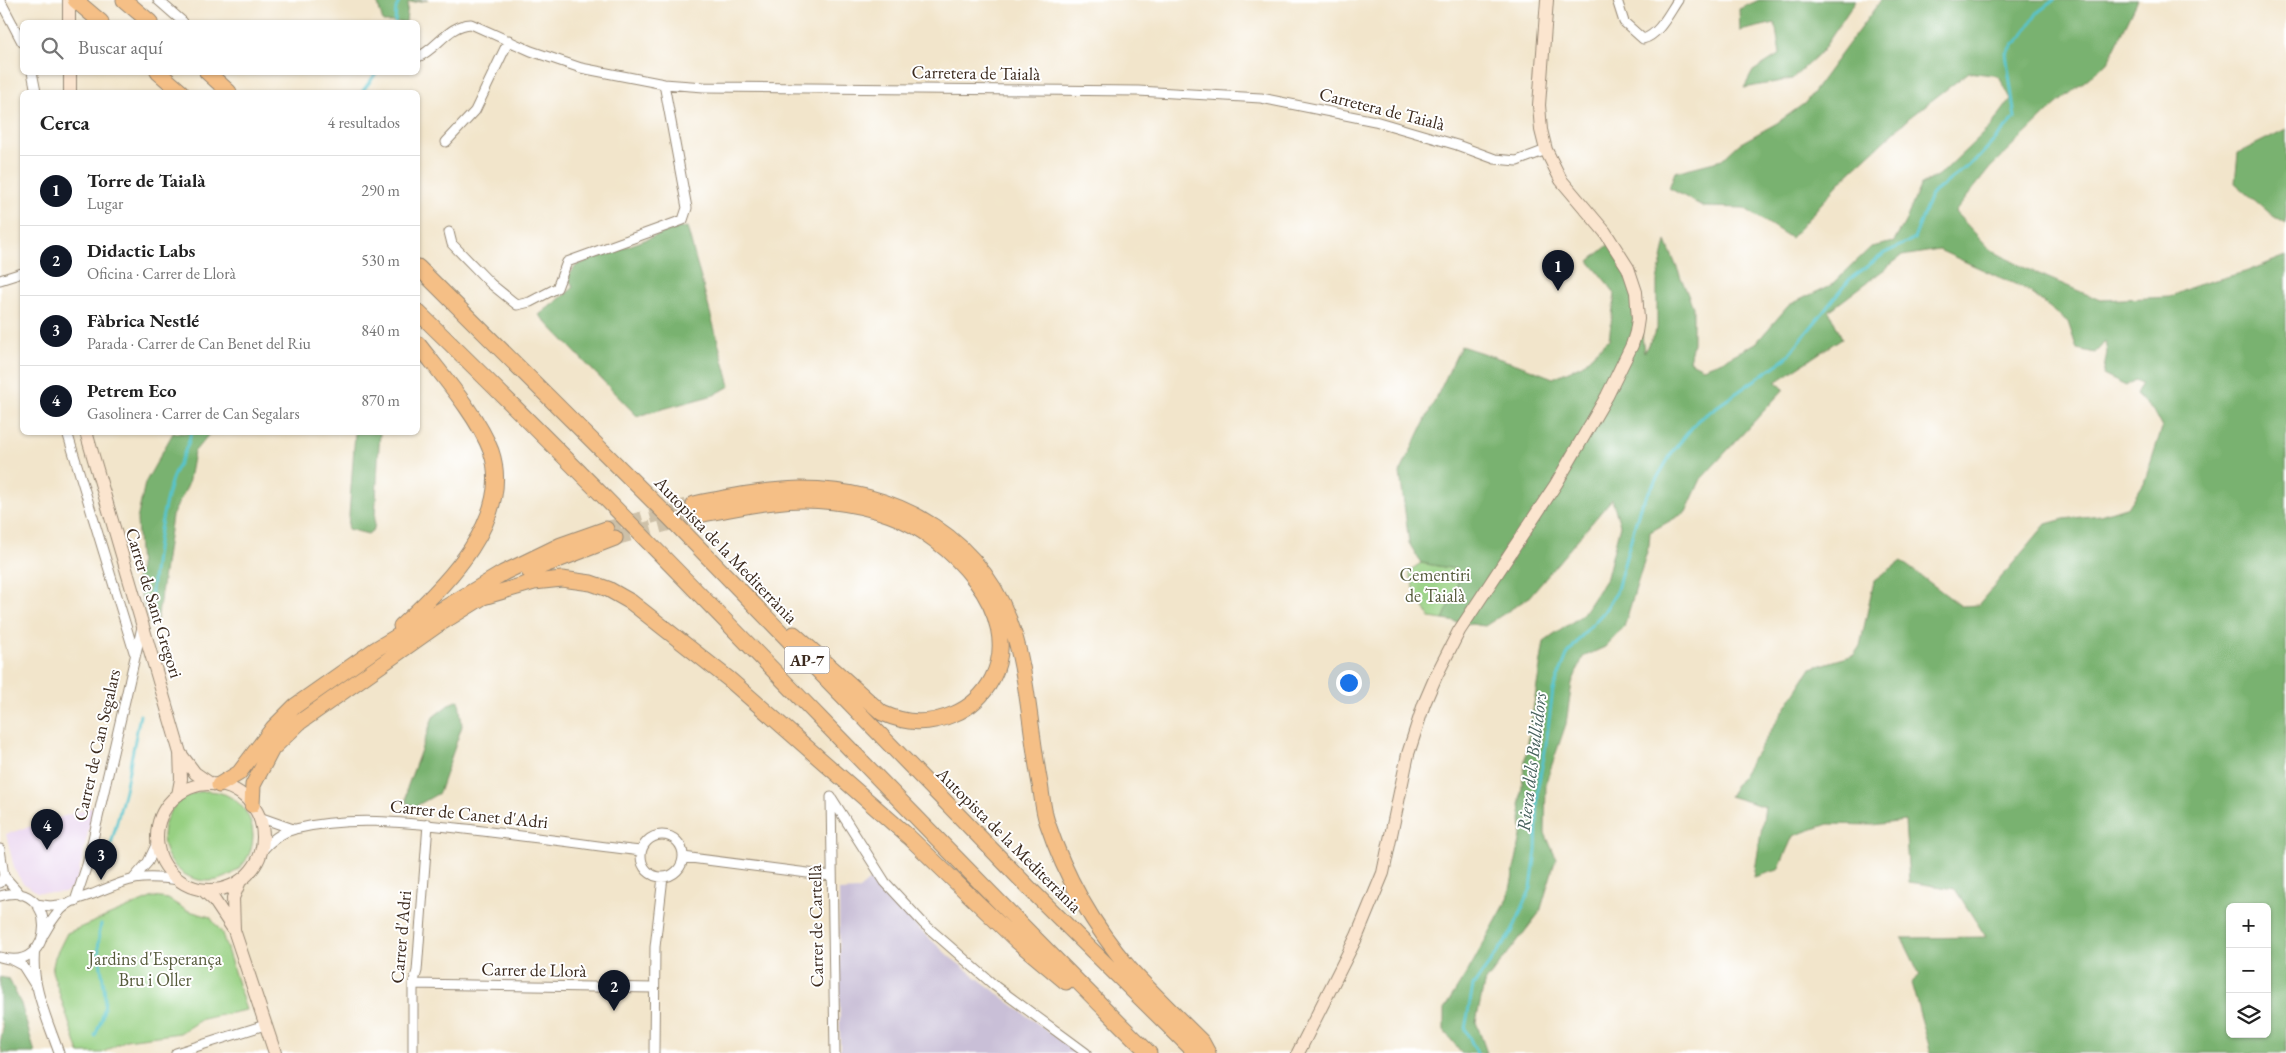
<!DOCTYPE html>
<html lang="es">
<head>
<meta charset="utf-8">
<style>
  :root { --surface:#fff; --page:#f6f6f6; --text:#222; --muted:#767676; --line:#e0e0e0; --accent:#111827 }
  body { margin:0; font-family:"EB Garamond",serif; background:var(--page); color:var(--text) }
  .controls { position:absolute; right:15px; bottom:15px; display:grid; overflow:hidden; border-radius:8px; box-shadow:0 1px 4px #0004 }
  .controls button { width:45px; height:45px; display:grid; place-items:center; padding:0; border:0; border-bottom:1px solid var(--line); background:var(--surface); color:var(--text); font:25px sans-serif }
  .you { position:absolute; left:1348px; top:682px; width:18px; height:18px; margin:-12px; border:4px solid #fff; border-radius:50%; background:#1a73e8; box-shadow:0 0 0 8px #1a73e833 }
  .badge { display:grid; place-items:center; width:32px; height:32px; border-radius:50%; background:var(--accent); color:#fff; font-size:16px; font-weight:700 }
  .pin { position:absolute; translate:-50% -41px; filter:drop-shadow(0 1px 2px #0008) }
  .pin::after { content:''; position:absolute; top:26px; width:18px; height:15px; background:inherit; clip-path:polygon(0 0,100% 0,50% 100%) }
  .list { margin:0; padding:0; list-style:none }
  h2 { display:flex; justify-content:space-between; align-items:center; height:65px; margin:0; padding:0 20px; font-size:21px }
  h2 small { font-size:16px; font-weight:400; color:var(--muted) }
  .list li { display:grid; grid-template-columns:32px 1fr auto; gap:15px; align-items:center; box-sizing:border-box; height:70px; padding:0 20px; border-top:1px solid var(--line) }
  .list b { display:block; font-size:19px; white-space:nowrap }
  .list p { margin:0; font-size:16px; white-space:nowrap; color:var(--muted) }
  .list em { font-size:16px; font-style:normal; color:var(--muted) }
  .icon { flex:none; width:28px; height:28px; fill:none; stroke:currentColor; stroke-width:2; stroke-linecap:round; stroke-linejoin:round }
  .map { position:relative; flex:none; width:2286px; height:1053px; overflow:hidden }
  .search { position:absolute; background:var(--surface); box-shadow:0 1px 4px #0004; left:20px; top:20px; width:400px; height:55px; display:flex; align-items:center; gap:12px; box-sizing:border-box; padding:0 18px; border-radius:8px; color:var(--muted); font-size:19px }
  .panel { position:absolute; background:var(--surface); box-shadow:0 1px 4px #0004; left:20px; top:90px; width:400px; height:345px; border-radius:8px }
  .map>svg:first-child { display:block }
</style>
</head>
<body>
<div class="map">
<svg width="2286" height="1053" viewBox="0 0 2286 1053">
  <rect width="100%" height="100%" fill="#fff"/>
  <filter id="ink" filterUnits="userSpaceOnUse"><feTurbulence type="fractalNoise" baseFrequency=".02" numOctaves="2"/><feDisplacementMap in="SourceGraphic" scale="10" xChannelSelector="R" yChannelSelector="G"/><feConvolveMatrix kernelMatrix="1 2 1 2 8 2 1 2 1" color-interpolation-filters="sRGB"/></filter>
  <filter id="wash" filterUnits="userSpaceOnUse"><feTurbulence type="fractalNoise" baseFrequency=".0096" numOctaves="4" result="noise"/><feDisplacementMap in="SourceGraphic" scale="20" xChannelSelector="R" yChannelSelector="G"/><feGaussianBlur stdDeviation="1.12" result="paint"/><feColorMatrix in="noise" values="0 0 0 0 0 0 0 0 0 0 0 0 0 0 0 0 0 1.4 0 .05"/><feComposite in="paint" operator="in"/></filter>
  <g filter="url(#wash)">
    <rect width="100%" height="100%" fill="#f2e5cb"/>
    <path fill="#e8d2ee" d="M94 807 76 884 66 892 51 893 37 892 23 883 15 871 6 834Z"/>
    <path fill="#c9bfd7" d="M873 877 916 926 951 958 1076 1053H840L839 891 858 890Z"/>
    <path fill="#97d082" stroke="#697d50" d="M1421 563 1455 569 1461 575 1443 620 1430 618 1415 591 1409 571Z
      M163 836a45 45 0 1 1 90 0a45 45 0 1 1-90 0Z
      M153 897 168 899 186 910 210 917 222 933 246 1010 202 1019 180 1033 126 1040 102 1053H79L52 971 55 957 67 933Z"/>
    <path fill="#79b270" stroke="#5a6e47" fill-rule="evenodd" d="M372 0H428L408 3 406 22H383L378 4Z
      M1759 0H1856L1822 51 1792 79 1744 88 1753 71 1780 54 1775 23 1740 31 1739 9Z
      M1881 0H2138L2108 62 2052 108 1990 168 1955 212 1991 250 2025 268 2100 300 2170 297 2197 285 2245 272 2286 256V1053H1931L1911 983 1920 975 1902 938 1986 937 1955 889 1909 882 1905 821 1872 825 1828 824 1793 836 1778 870 1754 877 1765 807 1729 796 1811 668 1854 655 1860 646 1874 581 1901 561 1961 606 1978 605 2046 524 2064 519 2100 515 2129 506 2144 483 2162 428 2153 411 2136 395 2142 383 2135 380 2126 386 2103 375 2107 352 2105 342 2095 353 2077 349 2068 322 2026 289 1939 250 1902 256 1829 311 1842 338 1776 382 1784 389 1701 479 1686 512 1650 532 1649 545 1624 627 1605 647 1583 657 1572 683 1566 724 1546 782 1545 833 1556 858 1540 912 1484 984 1476 1022 1487 1053H1462L1444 1031V1009L1471 966 1508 899 1522 831 1520 801 1525 760 1544 642 1582 615 1607 577 1620 525 1612 499 1528 598 1485 626 1443 620 1461 575 1455 569 1421 563 1409 543 1400 473 1461 346 1522 366 1553 378 1582 365 1609 339 1615 293 1589 261 1611 243 1634 274 1644 352 1657 329V281L1666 241 1693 307V343L1689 361 1703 368 1722 361 1756 343 1789 305 1833 284 1871 247 1894 242 1906 220 1920 186 1943 172 1991 126 2011 99 1999 76 1969 72 1910 117 1842 180 1791 238 1744 208 1704 207 1669 188 1675 172 1722 160 1739 144 1777 123 1805 103ZM2230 907H2267V1034H2230Z
      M2286 129V224L2273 216 2235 183 2238 153Z
      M687 227 730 386 714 395 637 416 539 315 573 288 568 275 577 265 674 229Z
      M173 433H210L194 452 188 485 172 516 157 622 151 626 136 581 140 567 137 520 145 483Z
      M355 433H380C377 465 377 497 374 529L368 534 348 529Z
      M459 700 462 726 439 793 416 806 406 803 407 788 433 717 451 703Z
      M0 977 9 979 21 1004 35 1053H2L0 1044 3 1028 0 1017Z"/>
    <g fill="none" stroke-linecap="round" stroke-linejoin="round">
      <path stroke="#57c4cc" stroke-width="3" d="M395 22 396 8 400 0
        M362 92 377 72
        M150 610C154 568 159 523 171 482 176 465 189 450 191 432
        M111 845 125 790 140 715
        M95 1036C100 1024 105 1012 105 998 104 973 94 949 101 924
        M1477 1053 1465 1029 1473 986 1512 932 1531 888 1536 851 1538 787 1545 751 1553 690 1567 655 1584 633 1603 613 1616 593 1640 507 1673 451 1698 420 1786 358 1850 279 1885 253 1914 239 1931 195 1979 157 2015 118 2006 53 2022 36 2038 12 2054 0"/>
    </g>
  </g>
  <g filter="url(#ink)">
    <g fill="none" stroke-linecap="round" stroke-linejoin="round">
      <path stroke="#cdc0a8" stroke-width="15" stroke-dasharray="15 8" stroke-linecap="butt" d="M606 529 694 504
        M615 538 703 514"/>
      <defs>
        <path id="street" d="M0 0 22 42
          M158 0 183 22
          M1617 0 1624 22 1643 39C1659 35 1669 13 1678 0
          M418 57C437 49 448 25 471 24L531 51 581 68 664 84 704 87 1138 91 1261 98 1375 121 1457 145 1495 159 1517 161 1546 150
          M32 72 36 92
          M446 142 475 111 509 40
          M449 232 452 244 491 284 517 305 530 302 557 288 567 262 683 220 687 208 664 84
          M0 280 22 273
          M67 432 134 652
          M831 797 885 882 923 923 995 986 1086 1053
          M831 797 835 1053
          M259 817 293 829
          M641 856a21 21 0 1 1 42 0a21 21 0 1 1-42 0Z
          M0 849 4 876 0 883
          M261 852C270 841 280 832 295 829 348 816 403 822 457 828 519 835 580 844 641 851
          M683 857 831 876
          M4 876 21 895
          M134 878 148 862 157 843
          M0 896C58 877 58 975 0 957
          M75 901 87 865 142 627
          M36 904 50 906 68 904
          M44 934C50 923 57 911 68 904 75 899 85 897 93 894 129 879 139 874 179 880
          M35 949C30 984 48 1021 59 1053
          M10 959 23 966 35 985
          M413 984 654 988
          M176 1053 265 1025
          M413 1053V984L417 971 428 824
          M654 1053 655 947 663 877"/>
        <path id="secondary" d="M69 22V0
          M70 92V72
          M86 432 180 753 195 773 211 784
          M157 837a53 53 0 1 1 106 0a53 53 0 1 1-106 0Z
          M178 795 181 779 180 753
          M203 890 214 900 234 930 275 1053
          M234 930 233 898 240 881
          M1298 1053 1357 936 1383 873 1408 754 1424 704 1436 676 1459 631 1556 484 1607 396 1632 345 1636 332 1638 319 1636 292 1628 268 1605 232 1561 180 1546 150 1541 130 1539 105 1547 0"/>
        <path id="highway" d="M75 0 101 22
          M124 0 150 22
          M158 72 181 92
          M207 72 229 92
          M418 267 670 518 1033 892 1196 1053
          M418 312C667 554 903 809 1149 1053
          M694 504C729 497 764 490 800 489 899 489 986 539 1015 637 1028 682 1031 737 1040 784 1042 796 1043 810 1047 822 1065 876 1093 926 1130 969 1153 994 1178 1018 1202 1042L1208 1053
          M703 514C727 510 750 504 774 502 811 497 855 502 890 515 947 535 1026 614 992 679 983 696 971 707 954 714 928 725 907 724 882 713L794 634
          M529 571 615 538
          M483 597 534 582 562 579 591 583 608 589 631 602 730 680 909 837 1017 941 1066 982
          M401 626C445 586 514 518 491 451 478 416 441 374 418 344
          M219 785 239 773 273 728 295 706 376 649 503 573 561 545 606 529
          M252 805 253 785 272 749 300 722 436 626 491 592"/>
      </defs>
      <use href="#street" stroke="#968874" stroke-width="11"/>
      <use href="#secondary" stroke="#968874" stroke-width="14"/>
      <use href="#highway" stroke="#968874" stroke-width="17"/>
      <use href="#street" stroke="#fff" stroke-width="9"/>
      <use href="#secondary" stroke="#fbe5cf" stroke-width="12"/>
      <use href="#highway" stroke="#f5bf86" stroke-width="15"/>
    </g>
  </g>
  <g text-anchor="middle" stroke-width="4" stroke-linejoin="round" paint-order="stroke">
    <rect fill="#fff" stroke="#766a62" stroke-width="1" x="784.5" y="646.5" width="45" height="27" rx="4"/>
    <g font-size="16" font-weight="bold" fill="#3b2a1e">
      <text x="807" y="666">AP-7</text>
    </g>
    <g font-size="18" fill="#3b2a1e" stroke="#fff">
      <text transform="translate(976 73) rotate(1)" y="6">Carretera de Taialà</text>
      <text transform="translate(1382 109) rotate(14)" y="6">Carretera de Taialà</text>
      <text transform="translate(726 550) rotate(46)" y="6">Autopista de la Mediterrània</text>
      <text transform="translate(154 603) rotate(73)" y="6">Carrer de Sant Gregori</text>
      <text transform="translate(97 745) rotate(-77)" y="6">Carrer de Can Segalars</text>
      <text transform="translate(469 814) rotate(6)" y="6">Carrer de Canet d'Adri</text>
      <text transform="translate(1009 840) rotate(45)" y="6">Autopista de la Mediterrània</text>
      <text transform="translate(816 926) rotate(-91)" y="6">Carrer de Cartellà</text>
      <text transform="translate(401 937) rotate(-85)" y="6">Carrer d'Adri</text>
      <text transform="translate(534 970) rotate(1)" y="6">Carrer de Llorà</text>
    </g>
    <g font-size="18" fill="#575c3c" stroke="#fff">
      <text x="1435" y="581">Cementiri<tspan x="1435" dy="21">de Taialà</tspan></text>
      <text x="155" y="965">Jardins d'Esperança<tspan x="155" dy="21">Bru i Oller</tspan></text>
    </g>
    <g font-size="19" font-style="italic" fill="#45605b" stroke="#fff">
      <text transform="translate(1531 762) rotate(-83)" y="7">Riera dels Bullidors</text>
    </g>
  </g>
</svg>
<div class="controls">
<button>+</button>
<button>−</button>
<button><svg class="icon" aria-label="layers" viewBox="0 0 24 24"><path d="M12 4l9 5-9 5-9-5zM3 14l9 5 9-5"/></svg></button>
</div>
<div class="you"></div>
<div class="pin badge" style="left:1558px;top:291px">1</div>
<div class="pin badge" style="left:614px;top:1011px">2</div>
<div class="pin badge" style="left:101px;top:880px">3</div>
<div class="pin badge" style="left:47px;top:850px">4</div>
<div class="search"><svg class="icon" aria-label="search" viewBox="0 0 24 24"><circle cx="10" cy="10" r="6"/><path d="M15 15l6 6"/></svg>Buscar aquí</div>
<section class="panel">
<h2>Cerca<small>4 resultados</small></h2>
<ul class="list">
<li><span class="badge">1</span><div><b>Torre de Taialà</b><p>Lugar</p></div><em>290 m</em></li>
<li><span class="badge">2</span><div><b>Didactic Labs</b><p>Oficina · Carrer de Llorà</p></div><em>530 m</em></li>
<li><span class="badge">3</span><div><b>Fàbrica Nestlé</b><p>Parada · Carrer de Can Benet del Riu</p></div><em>840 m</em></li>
<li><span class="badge">4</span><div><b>Petrem Eco</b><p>Gasolinera · Carrer de Can Segalars</p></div><em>870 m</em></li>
</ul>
</section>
</div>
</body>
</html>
